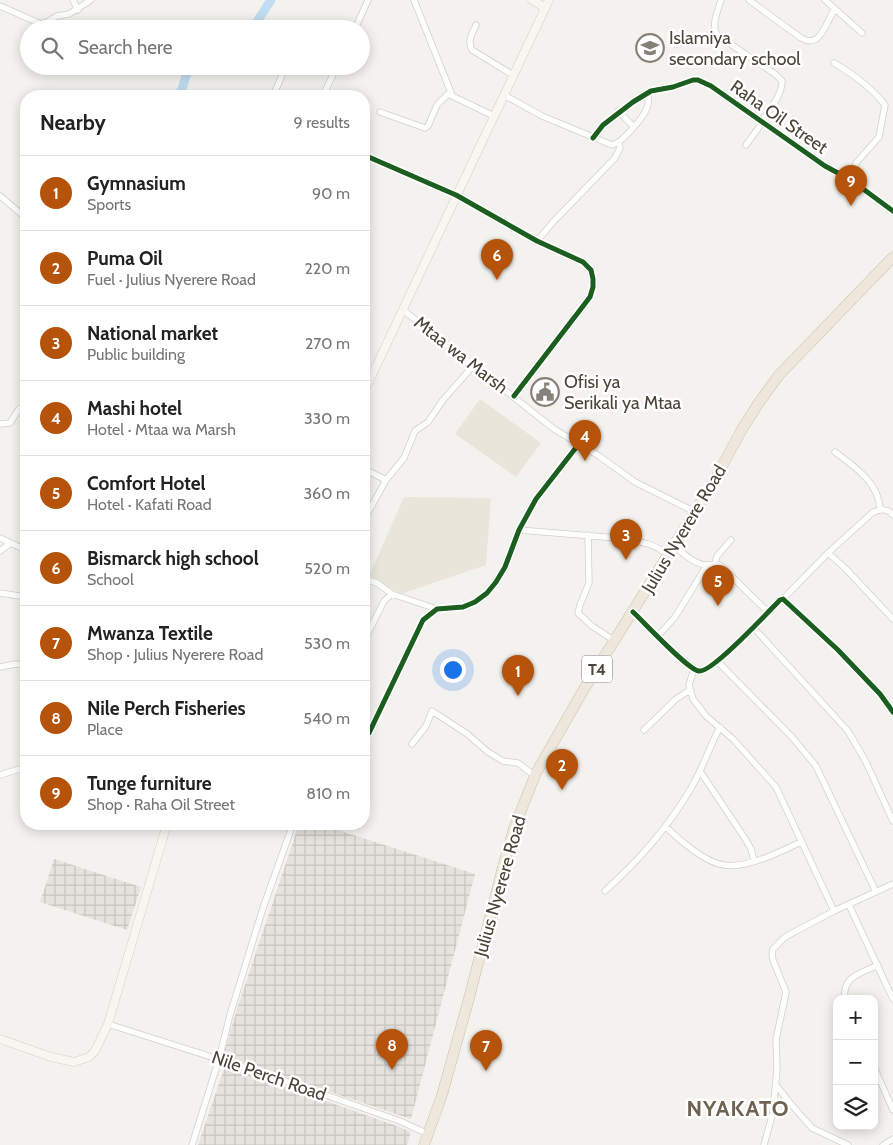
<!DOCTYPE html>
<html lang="en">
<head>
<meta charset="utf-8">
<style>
  :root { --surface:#fff; --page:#f6f6f6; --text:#222; --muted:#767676; --line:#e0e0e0; --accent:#b45309 }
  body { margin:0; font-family:Cabin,sans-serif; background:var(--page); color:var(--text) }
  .controls { position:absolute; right:15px; bottom:15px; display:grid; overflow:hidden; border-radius:10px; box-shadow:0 2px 12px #0003 }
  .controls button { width:45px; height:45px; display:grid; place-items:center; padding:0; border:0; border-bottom:1px solid var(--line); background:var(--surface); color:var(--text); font:25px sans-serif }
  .you { position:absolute; left:452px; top:669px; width:18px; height:18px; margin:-12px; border:4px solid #fff; border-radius:50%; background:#1a73e8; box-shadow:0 0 0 8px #1a73e833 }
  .badge { display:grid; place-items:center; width:32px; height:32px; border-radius:50%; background:var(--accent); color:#fff; font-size:16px; font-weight:700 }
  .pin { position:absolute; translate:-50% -41px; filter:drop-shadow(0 1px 2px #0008) }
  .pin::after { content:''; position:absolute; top:26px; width:18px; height:15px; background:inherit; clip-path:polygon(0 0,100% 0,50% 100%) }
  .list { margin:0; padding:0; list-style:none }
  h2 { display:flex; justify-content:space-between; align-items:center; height:65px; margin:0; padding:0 20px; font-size:21px }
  h2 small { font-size:16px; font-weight:400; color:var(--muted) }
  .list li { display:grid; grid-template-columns:32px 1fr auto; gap:15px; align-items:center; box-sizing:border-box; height:75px; padding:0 20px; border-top:1px solid var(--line) }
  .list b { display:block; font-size:19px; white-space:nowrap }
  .list p { margin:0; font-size:16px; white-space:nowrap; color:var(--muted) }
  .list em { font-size:16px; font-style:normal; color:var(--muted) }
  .icon { flex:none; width:28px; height:28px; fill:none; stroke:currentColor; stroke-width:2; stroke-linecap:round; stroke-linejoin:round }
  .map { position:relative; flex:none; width:893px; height:1145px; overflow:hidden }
  .search { position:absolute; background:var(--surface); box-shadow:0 2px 12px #0003; left:20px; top:20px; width:350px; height:55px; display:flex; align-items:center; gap:12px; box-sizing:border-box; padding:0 18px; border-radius:28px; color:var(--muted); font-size:19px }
  .panel { position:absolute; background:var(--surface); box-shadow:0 2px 12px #0003; left:20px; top:90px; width:350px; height:740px; border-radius:20px }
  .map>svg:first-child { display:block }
</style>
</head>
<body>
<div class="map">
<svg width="893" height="1145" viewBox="0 0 893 1145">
  <defs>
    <pattern id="industrial-grid" width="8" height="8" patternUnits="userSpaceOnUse" patternTransform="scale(1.25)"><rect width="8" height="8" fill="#e6e2de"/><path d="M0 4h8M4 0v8" fill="none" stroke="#c7c3bf"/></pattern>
  </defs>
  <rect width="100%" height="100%" fill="#f4f2ee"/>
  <path fill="url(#industrial-grid)" d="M299 824H319L475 874 411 1119 223 1056 237 1009Z
    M54 859 141 887 127 930 40 902Z
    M225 1066 397 1126 411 1132 407 1145H198Z"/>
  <path fill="#eae5da" d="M480 399 541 443 516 477 455 434Z
    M404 497 491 498 486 565 401 594 369 576Z"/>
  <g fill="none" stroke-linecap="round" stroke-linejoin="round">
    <path stroke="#c0ddf1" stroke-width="9" d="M252 29 271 0
      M177 96 182 89 189 66"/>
    <defs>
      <path id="street" d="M73 0 78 10
        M414 0 452 95
        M721 0C718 11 711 24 717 35L775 74 782 81C782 96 769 110 761 122
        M749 0 801 38C821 50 826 21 835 9
        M825 0 862 33
        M0 6 41 24 47 22 57 16 69 14 91 0
        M476 25C472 34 467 41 472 50L513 75
        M355 29 368 0
        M834 63C853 74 871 87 885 105L879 137 856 163 851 180
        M504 95 542 116 612 145C622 143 643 118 647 108 649 103 648 98 648 93
        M273 96 286 66
        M323 96 337 66
        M618 111 633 126
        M380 112 425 128 428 126 437 105 448 94 494 116
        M593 138 603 125 633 102 651 91 673 87 693 80H698L711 86 825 166 851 180 893 211
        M746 145 762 123
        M364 155 456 195 537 241 583 262 591 270 593 279V287L590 297 514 396
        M0 196 26 218
        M537 241 554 221 615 158 620 148 619 143
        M403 310 554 429 599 456 635 482 695 512
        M0 424 10 423 19 409 26 407
        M835 452C854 466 879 483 880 509
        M364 469 386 480
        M364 520 386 480 404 458 415 431 428 422 443 400 473 366
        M519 530 617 538C635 541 655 542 668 556
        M588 535 589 583 580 605 578 613 592 626 615 641
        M0 538 26 550
        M674 546C683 553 695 565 707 565 713 565 714 563 720 565L768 612
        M0 551 9 544
        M828 553 845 568 893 619
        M715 563 717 556 731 540
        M364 579 377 583 392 594
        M0 593 26 597
        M783 599 828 553 872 513C879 509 887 508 893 515
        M633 612C644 622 688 670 699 671 712 673 768 612 780 600L783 599 838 650 880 694 893 712
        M753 627 848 731 866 762 893 821
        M658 636 675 617 707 565
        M364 641 384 601 392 594 437 609
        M718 662 792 737 816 766 876 892
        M0 667 15 664 26 665
        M694 669 689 685 693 699 706 716 733 739 776 787 834 911
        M644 730 676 699 690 690
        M369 733 423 620 437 609 463 607 475 602 487 593 496 582 505 567 519 530 536 499 578 445
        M412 744 426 726 432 711 466 733 488 752 503 761 518 763 535 776
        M700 771 746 840 751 849 754 861
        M0 775 26 767
        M666 827C679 840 706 863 724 865 746 869 780 852 801 842
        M605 891C639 860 666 830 690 790 702 770 709 748 720 727
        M849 905 893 999
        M845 999C842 976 860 974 878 965
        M108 1024 271 1076 400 1121 428 1134
        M874 1067 893 1110
        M776 1085 790 1103 812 1128 848 1145
        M192 1145 219 1059 230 1015 263 908 293 824
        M764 1145 773 1112 777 1069 776 1040 786 992 773 960 772 955 773 949 785 937 834 911 893 884
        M883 1145 893 1139"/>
      <path id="secondary" d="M532 0 544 7
        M364 392 549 0
        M0 1039 51 1057 74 1062 89 1057 95 1051 108 1024 167 824"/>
      <path id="highway" d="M424 1145 442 1095 468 1002 505 859 514 828 536 773 584 689 714 481 741 431 758 404 779 375 893 257"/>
    </defs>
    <use href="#street" stroke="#d2d0cb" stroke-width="7"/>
    <use href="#secondary" stroke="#d3cfc5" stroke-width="9"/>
    <use href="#highway" stroke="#ccbfa9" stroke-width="11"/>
    <use href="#street" stroke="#fdfdfc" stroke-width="5.5"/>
    <use href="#secondary" stroke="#f7f6f1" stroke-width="8"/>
    <use href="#highway" stroke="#ede8db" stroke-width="10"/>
    <defs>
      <path id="cycleway" d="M593 138 603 125 633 102 651 91 673 87 693 80H698L711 86 825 166 851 180 893 211
        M364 155 456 195 537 241 583 262 591 270 593 279V287L590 297 514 396
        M633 612C644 622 688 670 699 671 712 673 768 612 780 600L783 599 838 650 880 694 893 712
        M369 733 423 620 437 609 463 607 475 602 487 593 496 582 505 567 519 530 536 499 578 445"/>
    </defs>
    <use href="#cycleway" stroke="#fff" stroke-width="8"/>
    <use href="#cycleway" stroke="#1b5e20" stroke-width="5"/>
  </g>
  <defs>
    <symbol id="school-ring" viewBox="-11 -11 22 22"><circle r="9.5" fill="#fff" stroke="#868178" stroke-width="1.5"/><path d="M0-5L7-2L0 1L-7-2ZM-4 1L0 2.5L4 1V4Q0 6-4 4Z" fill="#868178"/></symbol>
    <symbol id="civic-ring" viewBox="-11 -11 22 22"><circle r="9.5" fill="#fff" stroke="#868178" stroke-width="1.5"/><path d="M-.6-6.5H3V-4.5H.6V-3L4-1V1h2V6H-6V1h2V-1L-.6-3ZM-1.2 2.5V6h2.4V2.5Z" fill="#868178"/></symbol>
  </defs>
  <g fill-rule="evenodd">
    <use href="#school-ring" x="634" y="32" width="32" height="32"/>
    <use href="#civic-ring" x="529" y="376" width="32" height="32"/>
  </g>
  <g text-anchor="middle" stroke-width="5" stroke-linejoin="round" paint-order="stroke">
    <rect fill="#fff" stroke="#817c74" stroke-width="1" x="582" y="655.5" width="30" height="27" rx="4"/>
    <g font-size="16" font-weight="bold" fill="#4b4439">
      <text x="597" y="675">T4</text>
    </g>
    <g font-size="18" fill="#4b4439" stroke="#fff" text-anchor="start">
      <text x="669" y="44">Islamiya<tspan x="669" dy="21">secondary school</tspan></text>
      <text x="564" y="388">Ofisi ya<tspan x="564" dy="21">Serikali ya Mtaa</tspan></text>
    </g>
    <g font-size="18" fill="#4b4439" stroke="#fff">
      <text transform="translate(779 117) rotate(35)" y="6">Raha Oil Street</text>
      <text transform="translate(461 355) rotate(38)" y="6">Mtaa wa Marsh</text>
      <text transform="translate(684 529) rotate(-59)" y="6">Julius Nyerere Road</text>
      <text transform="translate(500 886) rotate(-74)" y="6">Julius Nyerere Road</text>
      <text transform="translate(269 1076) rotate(19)" y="6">Nile Perch Road</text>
    </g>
    <g font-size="22" font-weight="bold" letter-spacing="1" fill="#6e6250" stroke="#fff">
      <text x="738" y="1116">NYAKATO</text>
    </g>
  </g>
</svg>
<div class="controls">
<button>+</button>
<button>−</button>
<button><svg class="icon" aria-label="layers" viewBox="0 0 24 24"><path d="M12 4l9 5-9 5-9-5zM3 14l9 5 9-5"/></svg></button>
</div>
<div class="you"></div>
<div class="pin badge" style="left:518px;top:696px">1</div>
<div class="pin badge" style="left:562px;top:790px">2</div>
<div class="pin badge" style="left:626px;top:560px">3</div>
<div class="pin badge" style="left:585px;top:461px">4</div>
<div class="pin badge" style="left:718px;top:606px">5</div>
<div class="pin badge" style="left:497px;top:280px">6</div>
<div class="pin badge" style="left:486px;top:1071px">7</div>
<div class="pin badge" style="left:392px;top:1070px">8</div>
<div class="pin badge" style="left:851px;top:206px">9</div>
<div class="search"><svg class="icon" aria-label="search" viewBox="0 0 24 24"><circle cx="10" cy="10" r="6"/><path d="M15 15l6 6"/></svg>Search here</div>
<section class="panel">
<h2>Nearby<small>9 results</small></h2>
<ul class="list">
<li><span class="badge">1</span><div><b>Gymnasium</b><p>Sports</p></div><em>90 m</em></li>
<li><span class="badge">2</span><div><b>Puma Oil</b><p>Fuel · Julius Nyerere Road</p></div><em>220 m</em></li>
<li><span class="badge">3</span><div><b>National market</b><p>Public building</p></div><em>270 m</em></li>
<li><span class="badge">4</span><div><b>Mashi hotel</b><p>Hotel · Mtaa wa Marsh</p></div><em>330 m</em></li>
<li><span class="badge">5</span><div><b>Comfort Hotel</b><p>Hotel · Kafati Road</p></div><em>360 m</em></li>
<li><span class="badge">6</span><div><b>Bismarck high school</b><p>School</p></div><em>520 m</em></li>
<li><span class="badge">7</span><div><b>Mwanza Textile</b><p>Shop · Julius Nyerere Road</p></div><em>530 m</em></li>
<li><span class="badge">8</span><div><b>Nile Perch Fisheries</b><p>Place</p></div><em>540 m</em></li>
<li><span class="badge">9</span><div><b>Tunge furniture</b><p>Shop · Raha Oil Street</p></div><em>810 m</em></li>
</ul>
</section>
</div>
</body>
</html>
